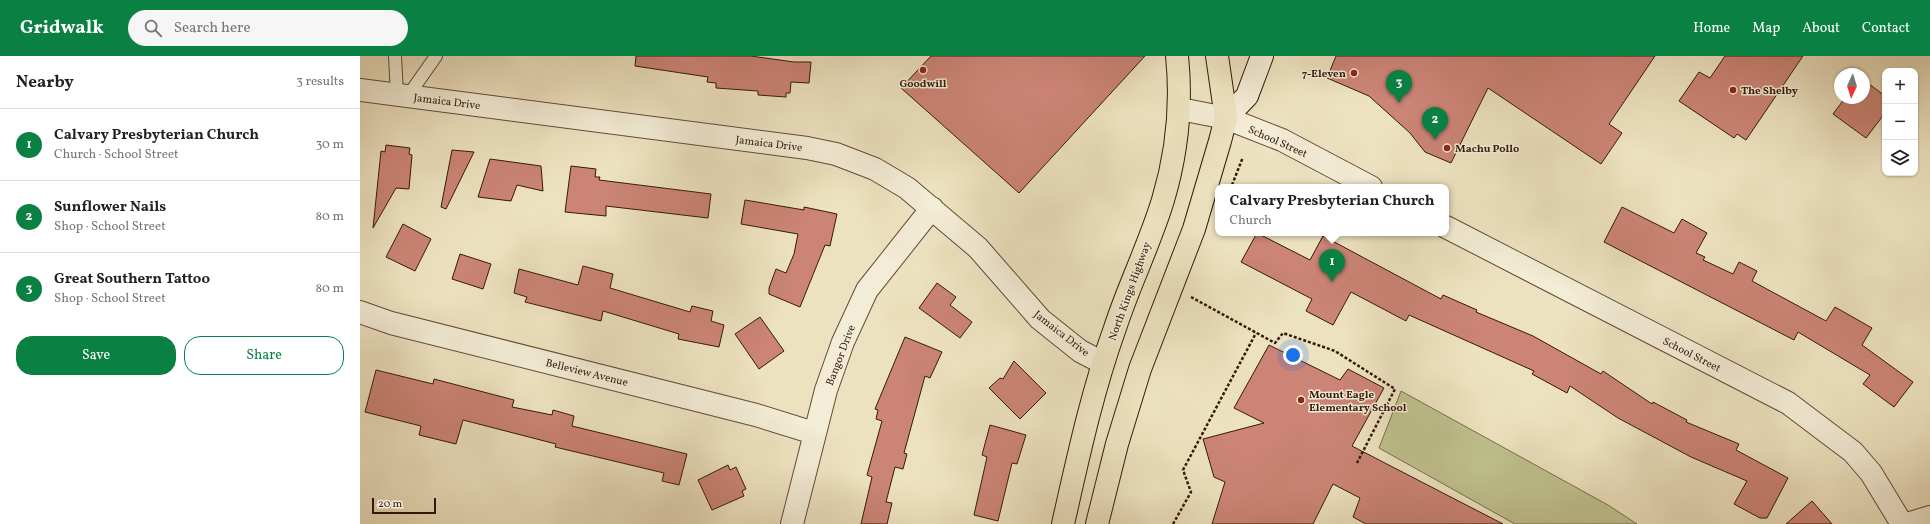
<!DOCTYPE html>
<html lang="en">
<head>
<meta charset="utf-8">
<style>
  :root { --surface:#fff; --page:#f6f6f6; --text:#222; --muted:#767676; --line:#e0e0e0; --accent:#0b8043 }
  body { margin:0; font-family:Vollkorn,serif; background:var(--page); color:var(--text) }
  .controls { position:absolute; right:12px; top:12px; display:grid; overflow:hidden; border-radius:8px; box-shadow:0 1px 3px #0004 }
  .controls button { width:36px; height:36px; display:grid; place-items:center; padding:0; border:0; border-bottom:1px solid var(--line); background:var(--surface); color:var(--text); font:20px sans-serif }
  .compass { position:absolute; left:1474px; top:12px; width:36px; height:36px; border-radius:50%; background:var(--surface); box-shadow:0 1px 3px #0004; rotate:184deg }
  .scale { position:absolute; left:12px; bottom:10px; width:64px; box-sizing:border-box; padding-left:4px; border:2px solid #34190b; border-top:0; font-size:11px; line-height:14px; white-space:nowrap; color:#34190b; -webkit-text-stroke:3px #f3ecd6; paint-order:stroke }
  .you { position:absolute; left:933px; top:299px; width:14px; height:14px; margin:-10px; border:3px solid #fff; border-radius:50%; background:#1a73e8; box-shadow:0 0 0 6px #1a73e833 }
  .badge { display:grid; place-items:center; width:26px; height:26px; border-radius:50%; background:var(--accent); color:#fff; font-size:13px; font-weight:700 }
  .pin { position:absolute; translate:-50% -33px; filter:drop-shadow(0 1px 2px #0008) }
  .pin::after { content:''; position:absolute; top:21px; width:14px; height:12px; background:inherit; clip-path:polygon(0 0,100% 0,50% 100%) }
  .popup { position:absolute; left:855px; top:128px; width:234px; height:52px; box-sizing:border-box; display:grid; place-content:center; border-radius:8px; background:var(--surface); filter:drop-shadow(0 1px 3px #0005); font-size:13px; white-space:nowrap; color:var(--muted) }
  .popup b { font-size:15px; color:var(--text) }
  .popup::after { content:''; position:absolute; left:50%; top:100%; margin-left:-8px; border:8px solid transparent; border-top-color:var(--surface) }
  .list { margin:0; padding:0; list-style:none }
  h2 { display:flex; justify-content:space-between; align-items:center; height:52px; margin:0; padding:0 16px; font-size:17px }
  h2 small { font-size:13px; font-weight:400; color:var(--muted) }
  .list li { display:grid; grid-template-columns:26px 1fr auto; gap:12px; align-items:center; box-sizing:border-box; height:72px; padding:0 16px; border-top:1px solid var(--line) }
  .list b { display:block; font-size:15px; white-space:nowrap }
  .list p { margin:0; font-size:13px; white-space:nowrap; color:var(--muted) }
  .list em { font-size:13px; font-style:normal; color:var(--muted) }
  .actions { display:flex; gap:8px; padding:12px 16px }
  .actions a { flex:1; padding:9px 0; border:1px solid var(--accent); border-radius:16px; text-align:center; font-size:14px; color:var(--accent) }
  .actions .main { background:var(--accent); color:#fff }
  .icon { flex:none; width:22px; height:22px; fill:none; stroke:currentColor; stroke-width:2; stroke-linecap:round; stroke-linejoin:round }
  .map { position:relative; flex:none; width:1570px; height:468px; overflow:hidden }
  header { display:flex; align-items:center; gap:24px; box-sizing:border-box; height:56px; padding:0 20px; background:var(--accent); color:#fff }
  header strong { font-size:19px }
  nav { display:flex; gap:22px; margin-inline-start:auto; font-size:14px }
  .search { width:280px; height:36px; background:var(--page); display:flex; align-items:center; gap:10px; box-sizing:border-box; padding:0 14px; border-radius:22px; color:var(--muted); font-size:15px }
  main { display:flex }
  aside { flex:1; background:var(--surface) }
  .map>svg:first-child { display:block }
</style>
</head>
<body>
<header>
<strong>Gridwalk</strong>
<div class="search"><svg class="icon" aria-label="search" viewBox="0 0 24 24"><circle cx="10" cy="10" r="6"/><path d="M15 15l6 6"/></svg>Search here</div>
<nav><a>Home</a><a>Map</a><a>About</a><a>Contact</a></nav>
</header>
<main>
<aside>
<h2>Nearby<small>3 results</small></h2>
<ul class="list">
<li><span class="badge">1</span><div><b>Calvary Presbyterian Church</b><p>Church · School Street</p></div><em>30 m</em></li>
<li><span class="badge">2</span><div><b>Sunflower Nails</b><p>Shop · School Street</p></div><em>80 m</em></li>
<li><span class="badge">3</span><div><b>Great Southern Tattoo</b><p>Shop · School Street</p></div><em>80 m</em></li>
</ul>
<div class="actions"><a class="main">Save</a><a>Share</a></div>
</aside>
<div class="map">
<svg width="1570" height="468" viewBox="0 0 1570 468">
  <rect width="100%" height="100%" fill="#ede2c0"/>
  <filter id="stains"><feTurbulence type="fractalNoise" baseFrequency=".005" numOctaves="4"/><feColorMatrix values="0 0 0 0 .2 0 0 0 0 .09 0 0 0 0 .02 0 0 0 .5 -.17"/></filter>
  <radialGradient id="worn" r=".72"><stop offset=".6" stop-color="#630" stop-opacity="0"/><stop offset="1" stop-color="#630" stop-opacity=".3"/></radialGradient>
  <path fill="#bfc18e" stroke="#7a6d4c" d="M1041 335 1248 449 1277 468H1155L1019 392Z"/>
  <path fill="#cb8476" stroke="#34190b" d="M276 0H391L434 6H451L449 27 431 26 430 37H426V41L398 39V35L356 32V27L347 26 348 21 275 10Z
    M571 0H785L659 137 541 32Z
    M976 0H1295L1249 68 1262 77 1241 108 1128 32 1091 107 1065 96 1050 77 1009 40 967 22Z
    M1365 0H1443L1386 84 1377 78 1374 82 1319 45 1339 16 1350 22Z
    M1504 24 1525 40V57L1506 82 1473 58 1485 42H1504Z
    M26 89 50 92 49 98 52 99 49 133 36 132 13 172 21 95 25 96Z
    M92 94 114 96 86 153 81 151Z
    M130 103 181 110 183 135 157 129 151 145 118 141Z
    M211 110 236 113 235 121H240L239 124 351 138 348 162 246 150V160L205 156Z
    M385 144 444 154V151L477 158 470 190 465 189 440 251 409 238V232L416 213 426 217 434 198 438 178 381 168Z
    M1262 151 1314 177 1322 163 1347 177 1336 197 1345 201 1343 204 1373 218 1379 206 1397 215 1392 225 1466 265 1475 251 1512 272 1502 289 1553 326 1534 351 1503 328 1510 319 1438 276 1434 284 1244 186Z
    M43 168 71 183 55 215 26 201Z
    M897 177 950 204 963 180 1081 243 1083 239 1117 254 1116 256 1173 280 1241 318 1243 315 1292 348 1293 346 1327 364 1326 366 1379 388 1376 394 1428 422 1407 462H1400L1374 448 1387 425 1331 401 1258 362 1210 330 1207 337 1172 318 1174 315 1049 259 1046 265 991 236 973 269 946 255 952 243 881 206Z
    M100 198 131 208 123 233 92 223Z
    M223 210 253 218 250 232 330 256 332 250 353 255 351 265 364 269 359 291 318 283 319 278 243 255 241 265 165 246 167 241 154 237 159 213 218 229Z
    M577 227 596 241 590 249 612 266 600 282 559 252Z
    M400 261 424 295 399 313 375 278Z
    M545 281 582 296 570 322 565 320 544 397 547 398 543 413 535 411 526 446 532 447 527 468H501L512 421 507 419 522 365 516 363 518 354 515 353Z
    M909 289 980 324 988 313 1024 332 992 390 1143 468H1006L993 461 1000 442 973 428 953 468H852L865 426 854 421 843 383 904 367 874 352Z
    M654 305 686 337 660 363 629 332 640 322 643 323Z
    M16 314 73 328 74 323 154 344 152 351 192 359 193 354 214 360 212 370 327 398 319 429 302 425 304 417 195 391 196 388 103 364 96 388 59 379 61 370 5 356Z
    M630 369 666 379 657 408 652 407 638 465 614 459 627 401 622 399Z
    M368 409 370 414 376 411 386 433 382 435 384 440 352 454 338 424Z
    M1452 445 1472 468H1426Z"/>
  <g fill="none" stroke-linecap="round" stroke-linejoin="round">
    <defs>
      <path id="service" d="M35 0 37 39
        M48 40 76 0"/>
      <path id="minor" d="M0 34 447 92 476 98 515 113 547 132 618 192 680 263 720 295 743 307
        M820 53 866 62 922 84 1011 131
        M1086 171 1428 347 1493 396 1511 417 1542 468
        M0 256 31 267 396 359 454 377
        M432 468 466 334 483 286 507 234 572 152
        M1547 468 1570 461"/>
      <path id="secondary" d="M866 62 887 40 902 0"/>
      <path id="primary" d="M703 468C718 402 732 336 755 272 769 229 790 187 803 144 817 97 822 48 817 0
        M737 468 757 388 780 313 834 173 860 85 866 62 857 0"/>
    </defs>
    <use href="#service" stroke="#624b38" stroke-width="14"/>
    <use href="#minor" stroke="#624b38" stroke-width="24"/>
    <use href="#secondary" stroke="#34190b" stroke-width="24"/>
    <use href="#primary" stroke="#34190b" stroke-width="24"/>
    <path stroke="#34190b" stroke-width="2.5" stroke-dasharray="3 2" stroke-linecap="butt" d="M872 129 883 101
      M831 241 915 287 923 277 975 295 1035 333 997 407
      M813 468 831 436 823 414 896 277"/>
    <use href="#service" stroke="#f3ecd6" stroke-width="12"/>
    <use href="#minor" stroke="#f3ecd6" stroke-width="22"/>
    <use href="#secondary" stroke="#f3ecd6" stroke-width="22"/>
    <use href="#primary" stroke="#ede2c0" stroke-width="22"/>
  </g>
  <g fill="#8f2418" stroke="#f3ecd6" stroke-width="1.5">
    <circle cx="563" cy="14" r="4"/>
    <circle cx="994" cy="17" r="4"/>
    <circle cx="1373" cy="34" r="4"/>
    <circle cx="1087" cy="92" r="4"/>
    <circle cx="941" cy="344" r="4"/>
  </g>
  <g text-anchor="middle" stroke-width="3" stroke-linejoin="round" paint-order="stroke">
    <g font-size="11" font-weight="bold" fill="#34190b" stroke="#f3ecd6" text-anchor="start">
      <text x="986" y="21" text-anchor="end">7-Eleven</text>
      <text x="563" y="31" text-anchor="middle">Goodwill</text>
      <text x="1381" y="38">The Shelby</text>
      <text x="1095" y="96">Machu Pollo</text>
      <text x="949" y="342">Mount Eagle<tspan x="949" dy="13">Elementary School</tspan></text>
    </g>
    <g font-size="11" fill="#34190b" stroke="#f3ecd6">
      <text transform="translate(87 45) rotate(7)" y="4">Jamaica Drive</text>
      <text transform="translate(918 85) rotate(24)" y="4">School Street</text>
      <text transform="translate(409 87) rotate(7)" y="4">Jamaica Drive</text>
      <text transform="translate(769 235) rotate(-70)" y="4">North Kings Highway</text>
      <text transform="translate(702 277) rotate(38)" y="4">Jamaica Drive</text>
      <text transform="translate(1332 298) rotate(27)" y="4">School Street</text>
      <text transform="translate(480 299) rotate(-69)" y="4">Bangor Drive</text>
      <text transform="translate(227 316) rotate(14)" y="4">Belleview Avenue</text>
    </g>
  </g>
  <rect width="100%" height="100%" filter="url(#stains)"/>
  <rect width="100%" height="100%" fill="url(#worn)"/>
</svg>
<div class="controls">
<button>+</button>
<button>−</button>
<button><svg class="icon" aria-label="layers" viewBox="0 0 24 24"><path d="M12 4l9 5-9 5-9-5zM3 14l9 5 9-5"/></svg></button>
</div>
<svg class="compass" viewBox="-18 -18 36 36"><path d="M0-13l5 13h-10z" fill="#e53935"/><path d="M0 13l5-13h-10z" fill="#767676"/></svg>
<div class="scale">20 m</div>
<div class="you"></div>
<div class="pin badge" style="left:972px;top:226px">1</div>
<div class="popup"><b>Calvary Presbyterian Church</b>Church</div>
<div class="pin badge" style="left:1075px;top:84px">2</div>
<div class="pin badge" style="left:1039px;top:47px">3</div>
</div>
</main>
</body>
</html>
